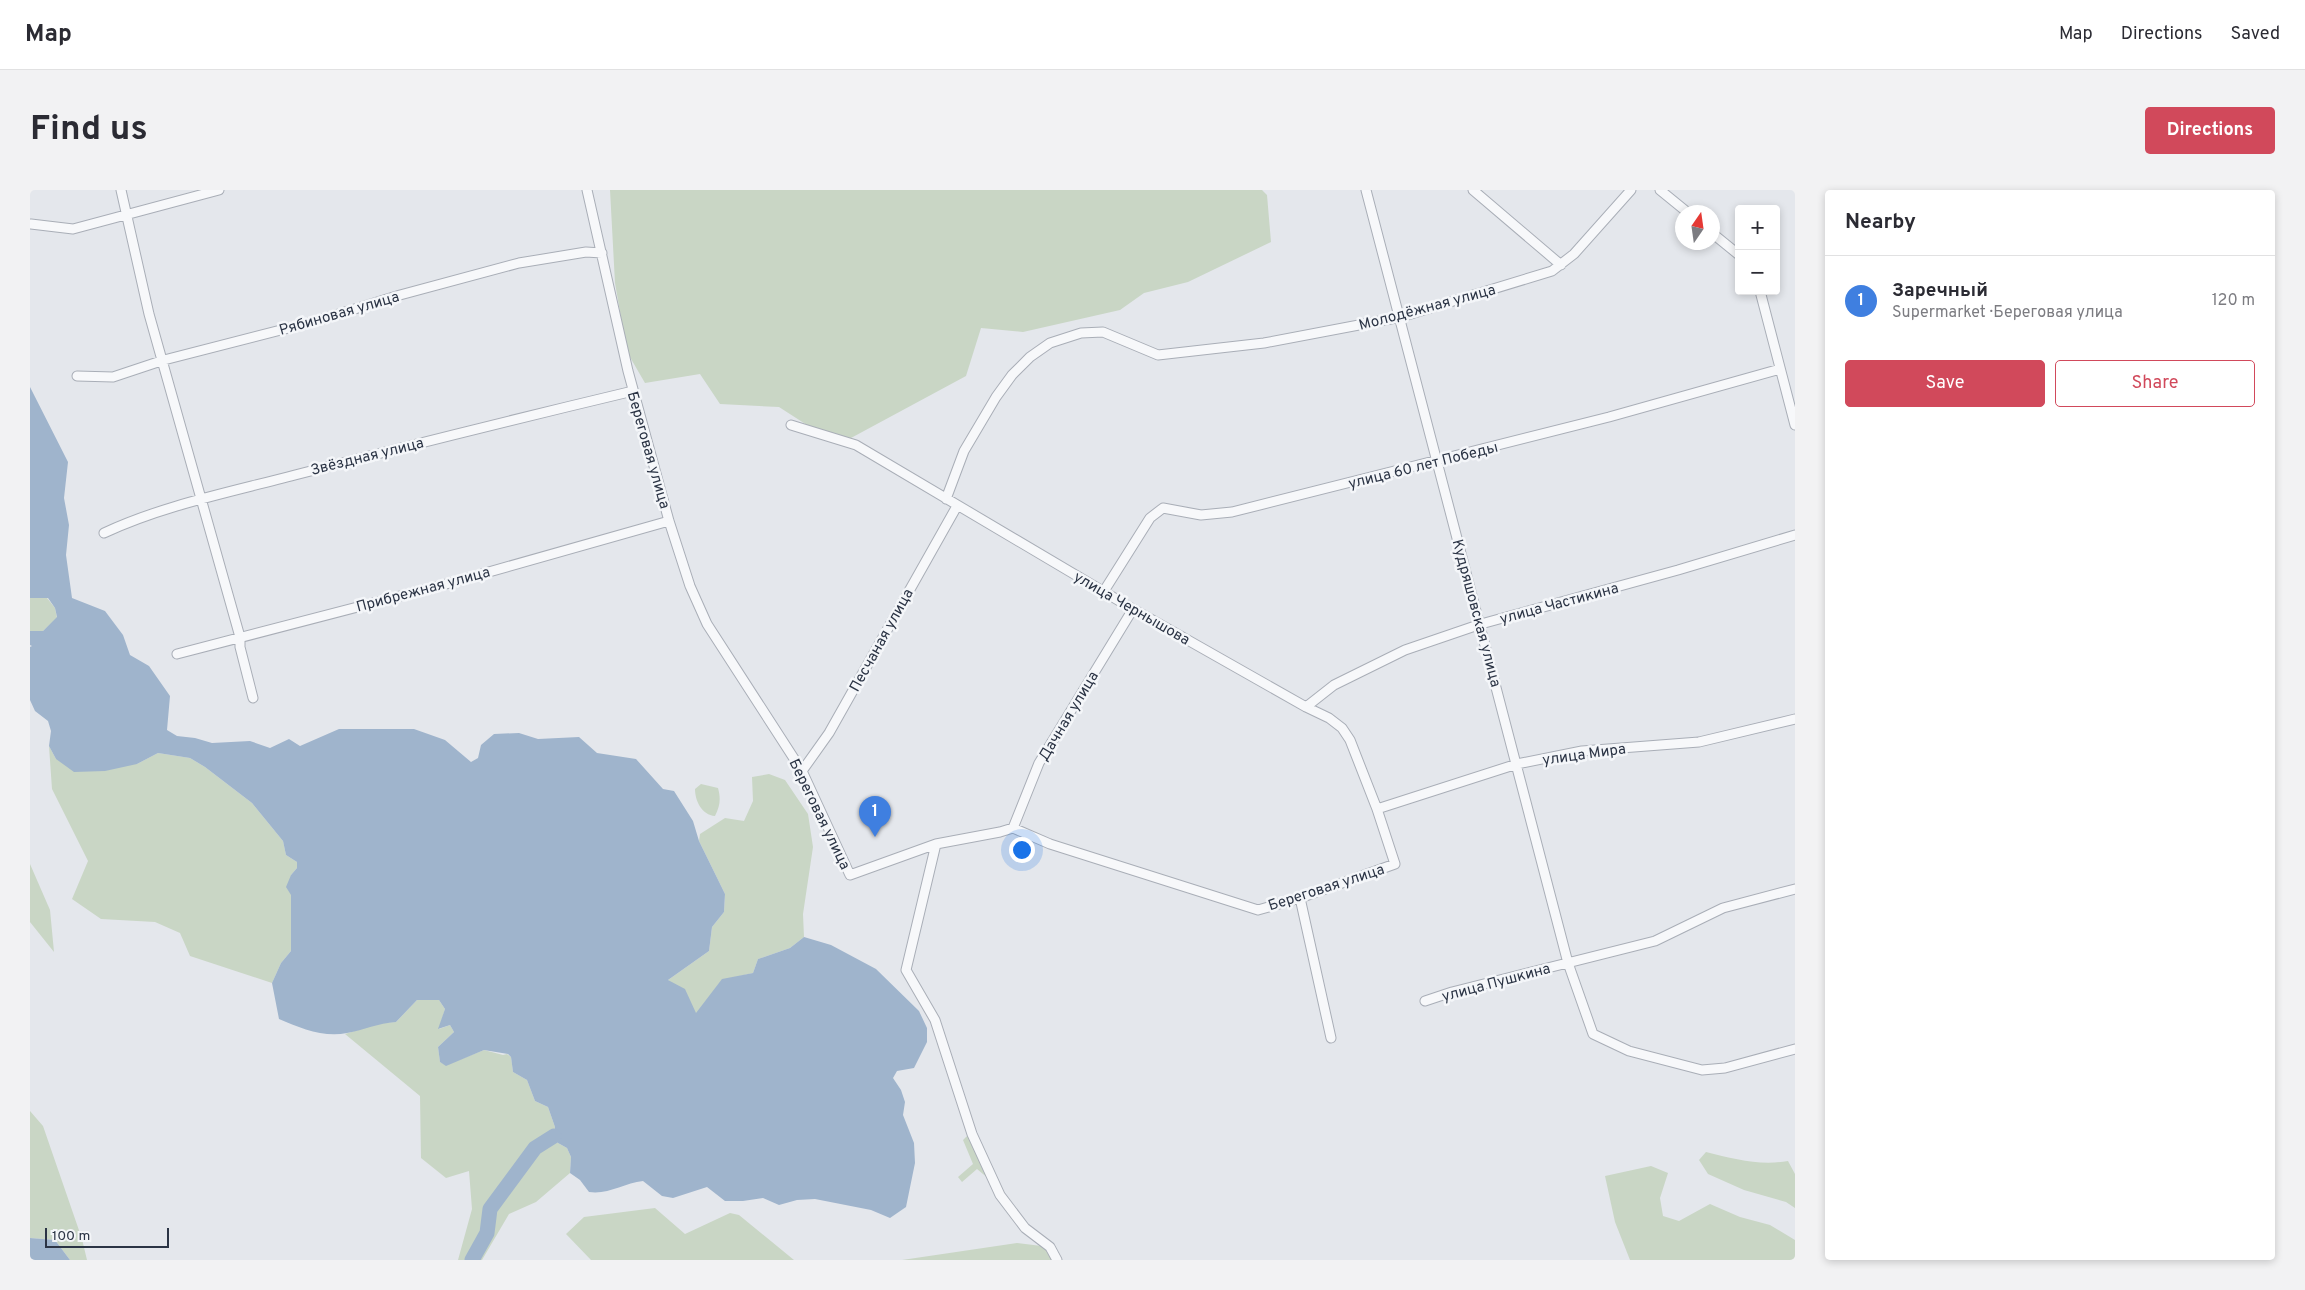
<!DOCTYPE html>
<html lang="en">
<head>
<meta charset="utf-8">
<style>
  :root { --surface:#fff; --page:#f2f2f3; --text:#2b2b33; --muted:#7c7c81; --line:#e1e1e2; --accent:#d1495b }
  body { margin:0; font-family:Overpass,sans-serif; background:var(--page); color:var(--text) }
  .controls { position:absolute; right:15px; top:15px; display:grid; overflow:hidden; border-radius:5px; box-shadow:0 2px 8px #0003 }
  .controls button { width:45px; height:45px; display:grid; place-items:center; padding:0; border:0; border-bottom:1px solid var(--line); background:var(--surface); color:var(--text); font:25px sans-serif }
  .compass { position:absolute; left:1645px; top:15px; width:45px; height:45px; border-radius:50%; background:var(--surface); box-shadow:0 2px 8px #0003; rotate:13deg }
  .scale { position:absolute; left:15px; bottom:12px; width:124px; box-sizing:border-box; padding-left:5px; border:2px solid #2b3445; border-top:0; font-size:14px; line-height:18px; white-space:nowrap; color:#2b3445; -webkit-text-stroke:4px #f4f6f9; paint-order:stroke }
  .you { position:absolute; left:991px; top:659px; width:18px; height:18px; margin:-12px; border:4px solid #fff; border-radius:50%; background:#1a73e8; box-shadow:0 0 0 8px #1a73e833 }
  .badge { display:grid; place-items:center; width:32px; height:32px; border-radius:50%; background:var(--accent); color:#fff; font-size:16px; font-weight:700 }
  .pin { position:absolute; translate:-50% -41px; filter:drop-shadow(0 1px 2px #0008) }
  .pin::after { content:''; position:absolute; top:26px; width:18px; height:15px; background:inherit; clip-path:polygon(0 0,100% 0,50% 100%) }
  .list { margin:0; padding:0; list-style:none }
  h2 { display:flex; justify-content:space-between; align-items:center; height:65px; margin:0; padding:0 20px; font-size:21px }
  h2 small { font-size:16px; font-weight:400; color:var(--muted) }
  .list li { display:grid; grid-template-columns:32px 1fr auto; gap:15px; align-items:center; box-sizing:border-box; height:90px; padding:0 20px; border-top:1px solid var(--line) }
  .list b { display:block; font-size:19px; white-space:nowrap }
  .list p { margin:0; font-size:16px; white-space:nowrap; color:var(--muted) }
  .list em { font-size:16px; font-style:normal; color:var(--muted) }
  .actions { display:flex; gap:10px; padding:15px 20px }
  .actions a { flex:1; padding:11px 0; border:1px solid var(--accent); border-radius:5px; text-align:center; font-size:18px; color:var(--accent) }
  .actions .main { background:var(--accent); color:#fff }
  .map { position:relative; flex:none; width:1765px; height:1070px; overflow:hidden; border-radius:5px }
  header { display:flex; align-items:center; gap:30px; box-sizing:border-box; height:70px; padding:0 25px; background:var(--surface); border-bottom:1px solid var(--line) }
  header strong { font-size:24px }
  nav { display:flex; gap:28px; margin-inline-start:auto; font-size:18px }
  .intro { display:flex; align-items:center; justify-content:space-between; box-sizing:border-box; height:120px; padding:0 30px }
  h1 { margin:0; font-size:35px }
  .button { padding:12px 22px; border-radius:5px; background:var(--accent); color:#fff; font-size:18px; font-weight:700 }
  main { display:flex; gap:30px; padding:0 30px }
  aside { flex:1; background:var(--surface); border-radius:5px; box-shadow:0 2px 8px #0003 }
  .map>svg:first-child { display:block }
</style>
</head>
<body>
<header>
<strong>Map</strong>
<nav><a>Map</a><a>Directions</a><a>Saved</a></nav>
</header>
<div class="intro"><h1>Find us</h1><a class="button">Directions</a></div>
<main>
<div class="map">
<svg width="1765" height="1070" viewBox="0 0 1765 1070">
  <rect width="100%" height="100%" fill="#e4e7ec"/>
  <path fill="#c9d6c5" d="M580 0H1232L1237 5 1241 52 1158 92 1114 103 1090 120 993 142 951 138 936 186 808 255 749 217 690 214 670 184 615 193 597 162 585 93Z
    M0 408H17L25 418 27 428 13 441H0Z
    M19 556 26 569 107 574 128 563 160 568 175 577 222 613 253 651 256 665 267 672V678L261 685V761L251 773 242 793 160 766 150 743 125 732 71 729 42 709 58 671 22 599Z
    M739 584 755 590 778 624 783 657 773 724 774 747 760 758 728 769 723 783 692 790 666 824 638 790 679 761 682 737 694 722 695 704 669 651 670 644 695 628 714 631 723 611 722 587Z
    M671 594 688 598C691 609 690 616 685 626 672 625 665 611 665 599Z
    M0 674 20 720 24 762 0 732Z
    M387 810H409L415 819 409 839 420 835 424 842 408 857 410 872 416 875 454 860 473 865 477 864 481 867 483 882 497 890 505 911 518 917 525 937 524 946 528 953 537 958 541 967 540 983 506 1012 479 1024 452 1070H428L442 1019 439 981 416 988 391 968 390 906 315 844 350 833 366 832Z
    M0 921 13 936 52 1049 57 1070H40L25 1050 0 1048Z
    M938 945 959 989 947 979 932 992 928 987 943 974 933 950Z
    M1676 962C1704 969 1730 976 1758 971L1765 984V1018L1756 1012 1714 1000 1678 984 1669 970Z
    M1621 976 1638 983 1630 1008 1633 1026 1649 1031 1680 1014 1710 1027 1740 1035 1765 1050V1070H1600L1585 1032 1575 986Z
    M625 1018 655 1044 700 1023 709 1025 764 1070H561L536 1044 554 1027Z
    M987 1053 1020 1057 1027 1070H872Z"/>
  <path fill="#9fb4cc" d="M0 197 38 272 34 308 39 335 36 365 42 408 75 421 93 445 100 465 119 476 140 506 137 540 147 546 165 548 182 553 220 551 240 558 259 549 270 556 309 539H384L415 550 441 572 448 568 451 555 464 544 489 543 508 549 549 547 567 563 606 569 633 599 644 601 663 631 669 651 695 704 694 722 682 737 679 761 638 790 655 799 666 823 692 789 723 783 728 769 760 758 774 747 801 755 846 779 889 821 897 838V852L884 878 867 881 863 888 871 900 875 912 873 925 884 953 885 973 876 1017 860 1028 841 1020 785 1009 767 1010 749 1015 733 1008 713 1011H695L677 997 643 1008 632 1006 613 991C594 993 578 1005 559 1002L550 990 540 983 541 967 537 958 528 953 524 946 525 937 518 917 505 911 497 890 483 882 481 867 478 864 454 860 416 876 410 872 408 857 424 842 420 835 408 839 415 819 409 810H387L366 832C348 833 334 840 317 843 294 848 270 838 249 829L242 793 251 773 261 761V705L256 697 261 685 267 678V672L256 665 253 651 222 613 175 577 160 568 128 563 107 574 75 581 44 582 26 569 19 556 21 541 18 531 5 521 0 510V457L2 456 0 455V441H13L27 427 25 418 18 408H0Z
    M0 1048 25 1050 40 1070H0Z"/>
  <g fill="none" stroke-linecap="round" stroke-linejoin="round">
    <path stroke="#9fb4cc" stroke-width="15" d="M442 1070 457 1043 460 1019 505 958 524 946"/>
    <defs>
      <path id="minor" d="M91 0 119 124 210 447V457L223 508
        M557 0 598 181 639 331 660 396 677 434 772 581 820 685 906 654 970 642 983 638 1020 654 1228 720 1270 708 1365 674 1347 619 1320 550 1312 538 1299 528 1276 517 1103 419 826 255 761 235
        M1336 0 1538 773 1563 844 1599 861 1672 880 1695 878 1765 859
        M1443 0 1531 75
        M1630 0 1657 22
        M1 34 43 39 189 0
        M1682 43 1709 65
        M1730 101 1765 235
        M47 186 83 187 134 170 286 131 370 105 489 73 556 62 572 63
        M916 309 934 261 966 207 982 185 1000 167 1020 153 1051 143 1073 142 1128 165 1234 153 1371 127 1522 81 1544 64 1601 0
        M74 343C134 315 201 302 265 285 377 256 490 228 603 201
        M1074 401 1120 328 1133 318 1171 325 1202 322 1579 227 1750 179
        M147 464 420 393 639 331
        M1276 517 1304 495 1375 460 1451 434 1648 380 1765 345
        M772 581 799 543 927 316
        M1347 619 1487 574 1552 561 1669 552 1765 529
        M983 638 1009 573 1103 419
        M906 654 876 780 905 830 942 944 970 1005 995 1038 1020 1057 1027 1070
        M1270 708 1301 848
        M1395 811 1422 802 1625 751 1693 718 1765 699"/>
    </defs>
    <use href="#minor" stroke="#a9aeb7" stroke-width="11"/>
    <use href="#minor" stroke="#f7f8fa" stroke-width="9"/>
  </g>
  <g text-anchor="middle" stroke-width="5" stroke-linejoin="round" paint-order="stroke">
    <g font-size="15" fill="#2b3445" stroke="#f4f6f9">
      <text transform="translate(1397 117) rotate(-15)" y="5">Молодёжная улица</text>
      <text transform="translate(309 123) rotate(-16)" y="5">Рябиновая улица</text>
      <text transform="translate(619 260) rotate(74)" y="5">Береговая улица</text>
      <text transform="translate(337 266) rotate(-14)" y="5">Звёздная улица</text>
      <text transform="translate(1393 275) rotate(-14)" y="5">улица 60 лет Победы</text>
      <text transform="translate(393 399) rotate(-15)" y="5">Прибрежная улица</text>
      <text transform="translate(1529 413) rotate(-15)" y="5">улица Частикина</text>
      <text transform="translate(1102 418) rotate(30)" y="5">улица Чернышова</text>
      <text transform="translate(1447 423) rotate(75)" y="5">Кудряшовская улица</text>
      <text transform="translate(851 450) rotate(-61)" y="5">Песчаная улица</text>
      <text transform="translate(1038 526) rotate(-59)" y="5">Дачная улица</text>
      <text transform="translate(1554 564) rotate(-8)" y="5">улица Мира</text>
      <text transform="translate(790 624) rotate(64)" y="5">Береговая улица</text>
      <text transform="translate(1296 697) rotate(-18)" y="5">Береговая улица</text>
      <text transform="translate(1466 792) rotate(-15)" y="5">улица Пушкина</text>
    </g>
  </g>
</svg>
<div class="controls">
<button>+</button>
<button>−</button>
</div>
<svg class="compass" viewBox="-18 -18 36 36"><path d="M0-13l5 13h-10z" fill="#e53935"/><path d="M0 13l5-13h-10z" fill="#7c7c81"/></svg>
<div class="scale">100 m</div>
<div class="you"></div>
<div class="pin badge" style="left:845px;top:647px;background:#3f7fe0">1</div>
</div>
<aside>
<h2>Nearby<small></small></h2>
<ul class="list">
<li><span class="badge" style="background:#3f7fe0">1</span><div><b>Заречный</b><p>Supermarket · Береговая улица</p></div><em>120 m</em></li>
</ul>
<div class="actions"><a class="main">Save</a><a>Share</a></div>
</aside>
</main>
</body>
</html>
